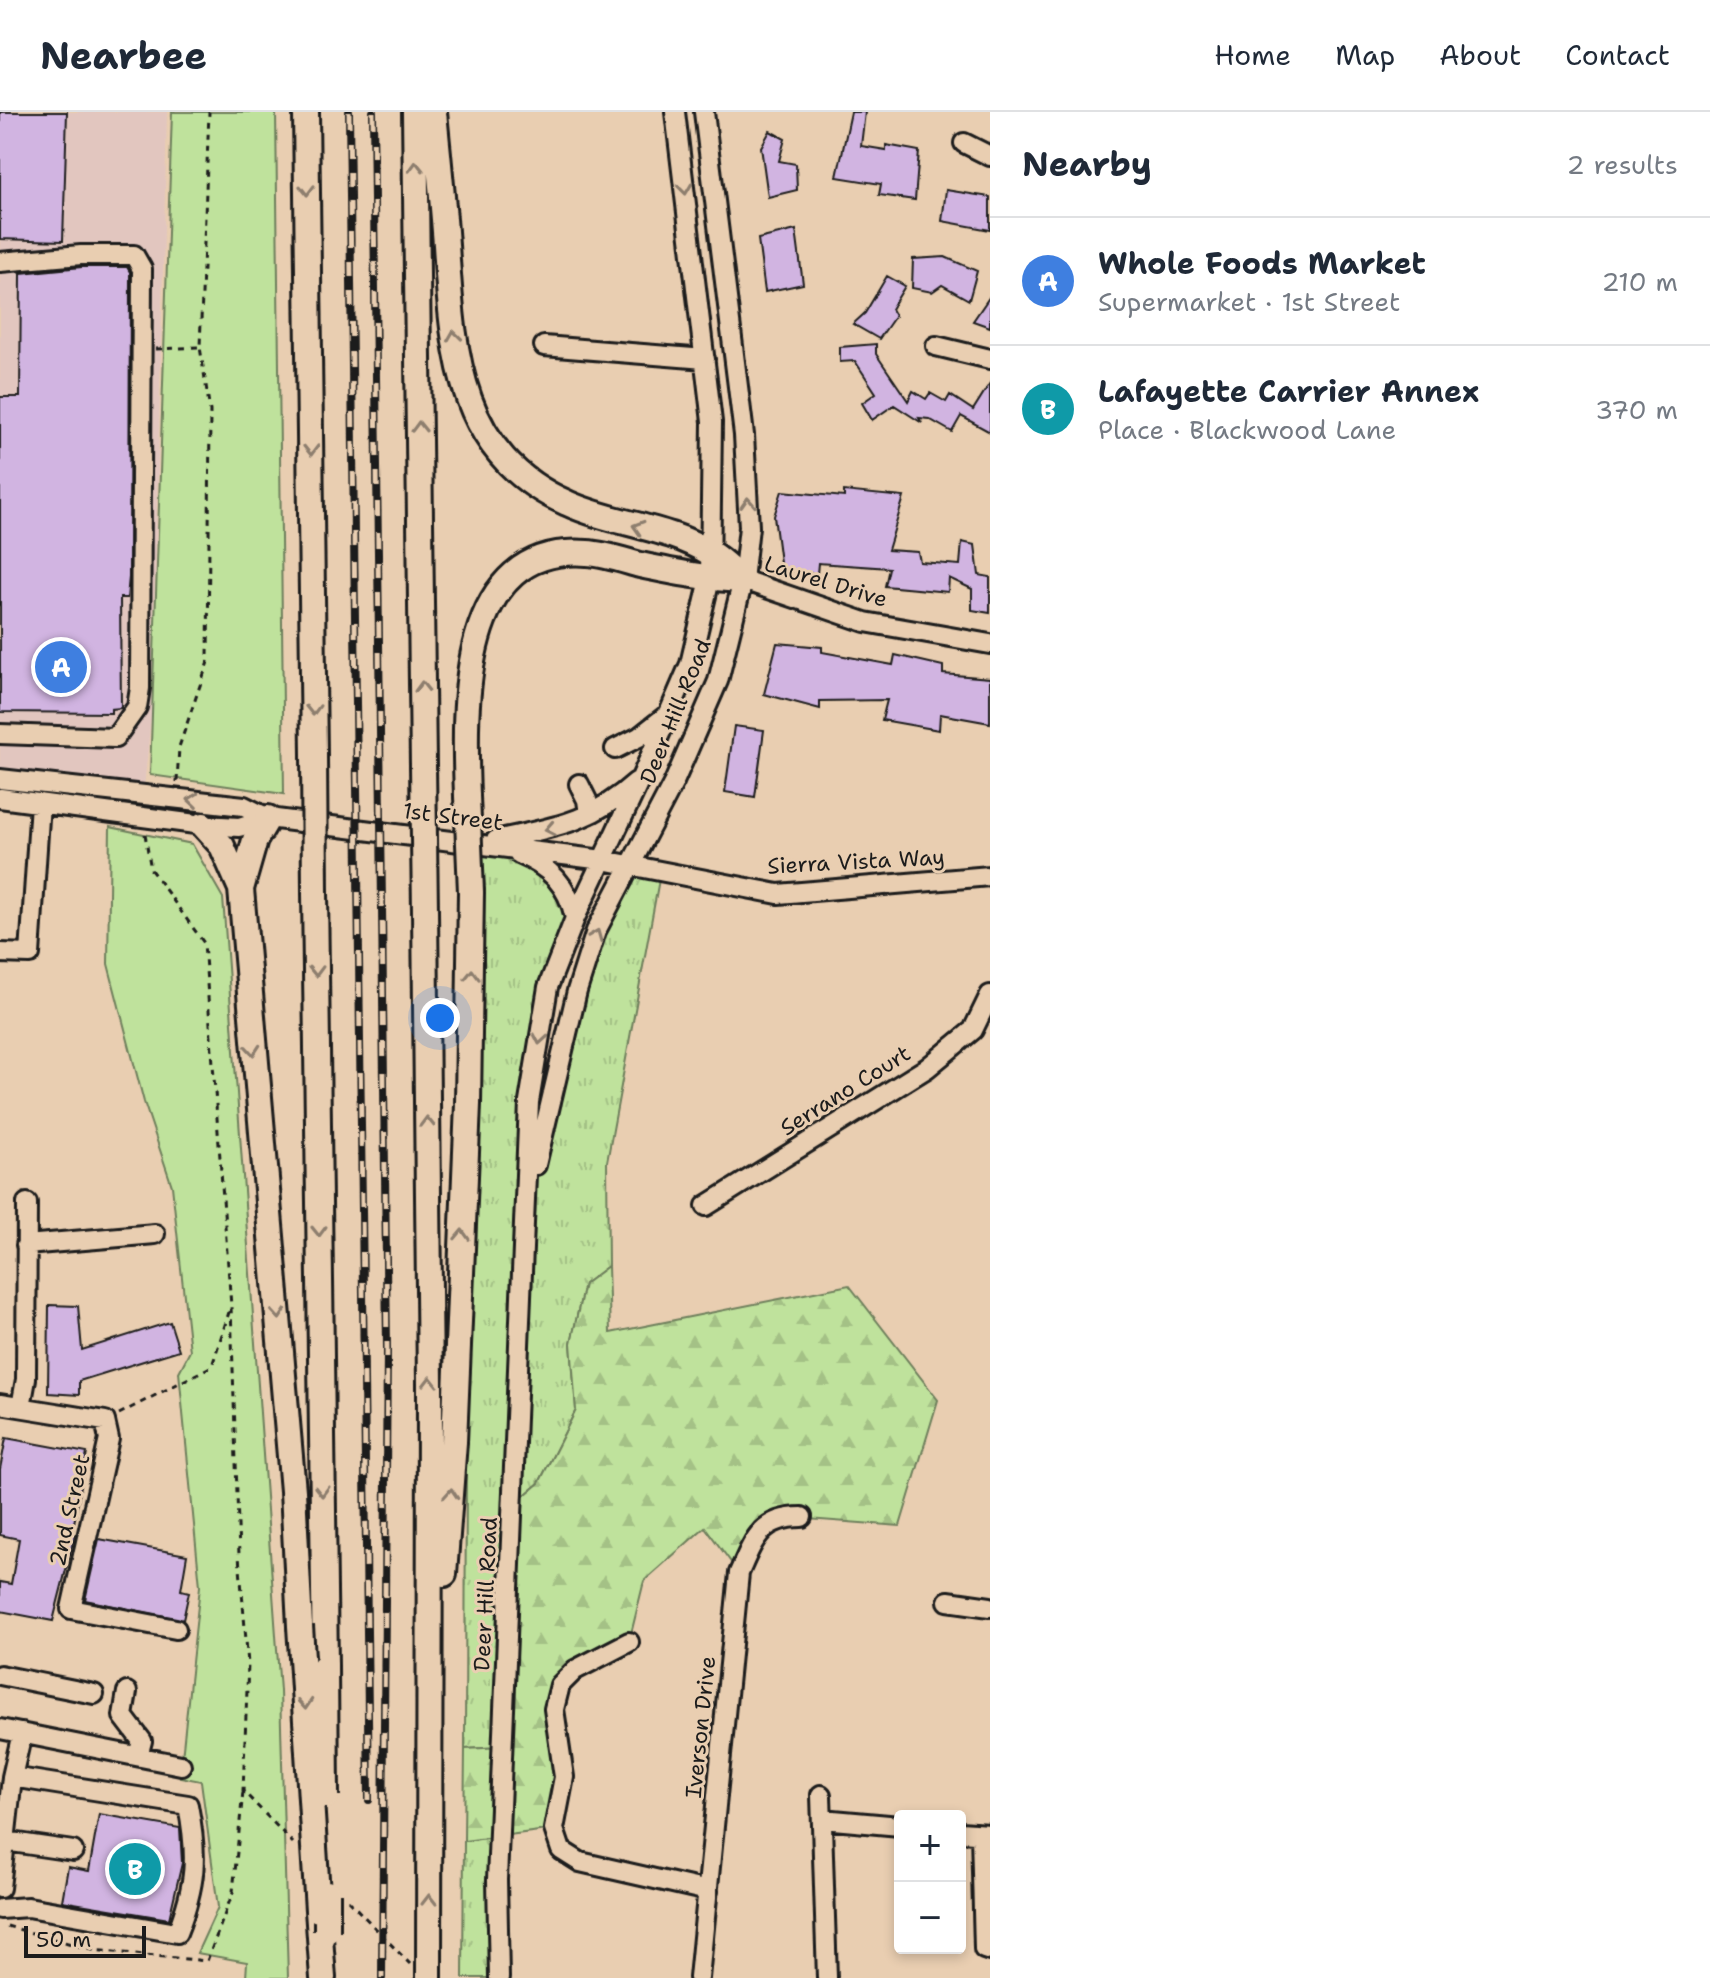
<!DOCTYPE html>
<html lang="en">
<head>
<meta charset="utf-8">
<style>
  :root { --surface:#fff; --page:#f6f6f7; --text:#1f2937; --muted:#747a83; --line:#e0e1e3; --accent:#ea580c }
  body { margin:0; font-family:"Shantell Sans",sans-serif; background:var(--page); color:var(--text) }
  .controls { position:absolute; right:24px; bottom:24px; display:grid; overflow:hidden; border-radius:8px; box-shadow:0 4px 12px #0003 }
  .controls button { width:72px; height:72px; display:grid; place-items:center; padding:0; border:0; border-bottom:2px solid var(--line); background:var(--surface); color:var(--text); font:40px sans-serif }
  .scale { position:absolute; left:24px; bottom:20px; width:122px; box-sizing:border-box; padding-left:8px; border:4px solid #1c1c1c; border-top:0; font-size:22px; line-height:28px; white-space:nowrap; color:#1c1c1c; -webkit-text-stroke:6px #e9ceb1; paint-order:stroke }
  .you { position:absolute; left:440px; top:906px; width:28px; height:28px; margin:-20px; border:6px solid #fff; border-radius:50%; background:#1a73e8; box-shadow:0 0 0 12px #1a73e833 }
  .badge { display:grid; place-items:center; width:52px; height:52px; border-radius:50%; background:var(--accent); color:#fff; font-size:26px; font-weight:700 }
  .pin { position:absolute; translate:-50% -50%; border:4px solid #fff; box-shadow:0 2px 8px #0006 }
  .list { margin:0; padding:0; list-style:none }
  h2 { display:flex; justify-content:space-between; align-items:center; height:104px; margin:0; padding:0 32px; font-size:34px }
  h2 small { font-size:26px; font-weight:400; color:var(--muted) }
  .list li { display:grid; grid-template-columns:52px 1fr auto; gap:24px; align-items:center; box-sizing:border-box; height:128px; padding:0 32px; border-top:2px solid var(--line) }
  .list b { display:block; font-size:30px; white-space:nowrap }
  .list p { margin:0; font-size:26px; white-space:nowrap; color:var(--muted) }
  .list em { font-size:26px; font-style:normal; color:var(--muted) }
  .map { position:relative; flex:none; width:990px; height:1866px; overflow:hidden }
  header { display:flex; align-items:center; gap:48px; box-sizing:border-box; height:112px; padding:0 40px; background:var(--surface); border-bottom:2px solid var(--line) }
  header strong { font-size:38px }
  nav { display:flex; gap:44px; margin-inline-start:auto; font-size:28px }
  main { display:flex }
  aside { flex:1; background:var(--surface) }
  .map>svg:first-child { display:block }
</style>
</head>
<body>
<header>
<strong>Nearbee</strong>
<nav><a>Home</a><a>Map</a><a>About</a><a>Contact</a></nav>
</header>
<main>
<div class="map">
<svg width="990" height="1866" viewBox="0 0 990 1866">
  <defs>
    <pattern id="grass-tufts" width="24" height="20" patternUnits="userSpaceOnUse" patternTransform="scale(2)"><rect width="24" height="20" fill="#bfe29c"/><path d="M3 7l-1-3M5 7V3M7 7l1-3M15 17l-1-3M17 17v-4M19 17l1-3" fill="none" stroke="#a4c186"/></pattern>
    <pattern id="forest-firs" width="22" height="20" patternUnits="userSpaceOnUse" patternTransform="scale(2)"><rect width="22" height="20" fill="#bfe29c"/><path d="M5 1l3.5 6h-7zM16 11l3.5 6h-7z" fill="#a4c186"/></pattern>
  </defs>
  <rect width="100%" height="100%" fill="#e9ceb1"/>
  <filter id="ink" filterUnits="userSpaceOnUse"><feTurbulence type="fractalNoise" baseFrequency=".0125" numOctaves="2"/><feDisplacementMap in="SourceGraphic" scale="16" xChannelSelector="R" yChannelSelector="G"/><feConvolveMatrix kernelMatrix="1 2 1 2 8 2 1 2 1" color-interpolation-filters="sRGB"/></filter>
  <g filter="url(#ink)">
    <path fill="#e2c6bf" d="M0 0H167L152 597 144 676 0 660Z"/>
    <path fill="url(#grass-tufts)" stroke="#6e7f5c" stroke-width="2" d="M481 731 533 748 575 806 548 875 527 1093 577 879 631 755 660 762 607 1050 608 1154 584 1172 571 1231 576 1298 539 1371 514 1392 503 1635 465 1637 466 1333 483 904Z
      M499 1724V1866H463L464 1729Z"/>
    <path fill="url(#forest-firs)" stroke="#6e7f5c" stroke-width="2" d="M608 1154 610 1221 849 1173 938 1288 900 1414 781 1405 739 1461 705 1415 644 1469 629 1530 560 1573 554 1717 464 1729 465 1637 502 1635 514 1392 539 1371 576 1298 571 1231 584 1172Z"/>
    <path fill="#bfe29c" stroke="#6e7f5c" stroke-width="2" d="M172 0H276L284 682 150 663Z
      M110 715 192 732 223 786 280 1579 288 1866H246L247 1850 197 1841 218 1795 201 1669 180 1665 200 1474 179 1260 190 1239 172 1074 144 990 108 852Z"/>
    <path fill="#d1b4e1" stroke="#1c1c1c" stroke-width="2" d="M0 0H67L63 129 0 127Z
      M851 0H865L861 34 886 38V33L919 39 915 88 879 83 881 72 837 65Z
      M770 19 785 27 779 49 796 52 797 78 768 85 761 35Z
      M946 78 990 85V118L942 109Z
      M796 118 803 172 765 180 758 127Z
      M945 145 977 159 969 188 942 173 932 180 912 176 913 147Z
      M82 155H127L130 160 129 465 127 486H120L121 596 111 597V601L0 600V285H20L21 161Z
      M887 164 905 174 891 197 895 204 879 227 853 212 865 201Z
      M990 184V215L973 209Z
      M876 232V242L908 289 913 279 926 287 930 281 946 290 950 283 973 298 990 271V320L961 304 952 320 929 307 919 306 922 311 894 293 872 308 862 291 876 281 855 249 840 250V235Z
      M782 379 844 385V379L904 385 888 438 918 440 920 450 960 453 962 430 975 433 979 463 990 465V501L972 498V477L949 466 948 480 885 474 889 456 818 451 817 462 781 458 774 404Z
      M777 531 822 535V540L893 553 895 543 943 554V562L990 566V611L940 602 939 618 882 608 887 588 820 589V597L764 582Z
      M734 614 764 618 755 685 725 680Z
      M49 1193 78 1194 82 1238 170 1210 179 1238 79 1269V1283L48 1281Z
      M6 1326 87 1341 72 1422H75L53 1509 0 1499V1470L11 1472 19 1427 0 1423V1357Z
      M99 1427 187 1443 181 1478 189 1480 183 1508 85 1488Z
      M99 1702 180 1716 182 1751 169 1807 62 1789 68 1755 89 1759Z"/>
    <g fill="none" stroke-linecap="round" stroke-linejoin="round">
      <defs>
        <path id="minor" d="M964 31 990 44
          M0 150 81 143H134L142 157 140 576 137 595 115 626 0 622
          M544 234 705 247
          M936 234 990 247
          M743 468 865 510 990 532
          M615 637 639 625 667 603
          M0 667 244 694 268 706 603 748 778 782 990 764
          M579 672 587 688 589 702
          M0 686 203 713 239 715 268 706
          M496 728C554 715 589 712 636 670
          M519 742C550 755 568 773 575 806
          M0 841 30 842 40 691
          M536 1053 577 879 596 819 674 670 718 569 743 468 749 415 744 323 704 0
          M706 1094 927 956 973 918 990 883
          M26 1133 155 1122
          M0 1292 105 1309 109 1327 71 1497 176 1517
          M21 1295 26 1267 27 1091
          M948 1489 990 1495
          M629 1530 575 1558 560 1573 554 1597 564 1665 554 1717 561 1738 580 1750 708 1779
          M0 1563 94 1582
          M127 1580 123 1604 142 1629 138 1644
          M0 1617 181 1653
          M821 1683 827 1866
          M822 1707 900 1714
          M960 1720 990 1722
          M981 1722 984 1837 990 1839
          M5 1729 73 1739
          M0 1776 12 1665 22 1621
          M0 1797 28 1795 177 1821C196 1772 198 1745 188 1693L12 1665
          M499 1866 497 1768 529 990 548 875 575 806 641 666 690 552 710 467 712 310 675 0
          M699 1866 739 1461C754 1427 761 1405 802 1405"/>
        <path id="highway" d="M306 0 314 643
          M415 0 423 653
          M434 0C438 44 443 89 446 133 453 238 457 343 567 391 612 412 668 414 710 441 722 448 732 459 743 468
          M467 684C464 598 457 431 587 441 605 442 622 448 640 453 674 460 708 467 743 468
          M203 713 222 734 241 777 293 1379 300 1514
          M241 777 255 728 268 706
          M315 781 325 1554
          M425 799 430 1273 429 1866
          M444 1462 454 1330 468 992 471 780
          M318 1798 323 1866"/>
      </defs>
      <use href="#minor" stroke="#1c1c1c" stroke-width="24"/>
      <use href="#highway" stroke="#1c1c1c" stroke-width="30"/>
      <path stroke="#1c1c1c" stroke-width="3" stroke-dasharray="6 6" stroke-linecap="butt" d="M156 237 200 235
        M177 670 179 635 208 550 210 299 200 235 209 0
        M145 722 151 758 204 831 231 1194 239 1444 248 1552 243 1679 293 1731
        M119 1302 212 1254 230 1197
        M348 1788 410 1852
        M7 1814 93 1838 207 1849 233 1780 243 1679"/>
      <use href="#minor" stroke="#e9ceb1" stroke-width="18"/>
      <use href="#highway" stroke="#e9ceb1" stroke-width="24"/>
      <defs>
        <path id="rail" d="M349 0 369 1688
          M373 0 387 1237 382 1866"/>
      </defs>
      <use href="#rail" stroke="#1c1c1c" stroke-width="8"/>
      <use href="#rail" stroke="#e9ceb1" stroke-width="5" stroke-dasharray="15" stroke-linecap="butt"/>
      <defs>
        <path id="highway-bridge" d="M314 643 315 781
          M423 653 425 799
          M467 684 471 780
          M300 1514 318 1798
          M325 1554 326 1684
          M327 1781V1819"/>
      </defs>
      <use href="#highway-bridge" stroke="#1c1c1c" stroke-width="30" stroke-linecap="butt"/>
      <use href="#highway-bridge" stroke="#e9ceb1" stroke-width="24"/>
    </g>
    <defs><path id="oneway-chevron" d="M-2-3.5L2.5 0L-2 3.5" fill="none" stroke-width="1.6" stroke-linecap="round" stroke-linejoin="round" transform="scale(2)"/></defs>
    <g stroke="#8d7e6e">
      <use href="#oneway-chevron" transform="translate(416 55) rotate(-91)"/>
      <use href="#oneway-chevron" transform="translate(685 77) rotate(83)"/>
      <use href="#oneway-chevron" transform="translate(307 78) rotate(89)"/>
      <use href="#oneway-chevron" transform="translate(454 224) rotate(-98)"/>
      <use href="#oneway-chevron" transform="translate(419 315) rotate(-91)"/>
      <use href="#oneway-chevron" transform="translate(311 338) rotate(89)"/>
      <use href="#oneway-chevron" transform="translate(748 391) rotate(-93)"/>
      <use href="#oneway-chevron" transform="translate(638 415) rotate(-163)"/>
      <use href="#oneway-chevron" transform="translate(422 575) rotate(-91)"/>
      <use href="#oneway-chevron" transform="translate(313 598) rotate(89)"/>
      <use href="#oneway-chevron" transform="translate(193 688) rotate(-174)"/>
      <use href="#oneway-chevron" transform="translate(550 717) rotate(169)"/>
      <use href="#oneway-chevron" transform="translate(596 823) rotate(-68)"/>
      <use href="#oneway-chevron" transform="translate(316 859) rotate(89)"/>
      <use href="#oneway-chevron" transform="translate(472 863) rotate(-89)"/>
      <use href="#oneway-chevron" transform="translate(540 927) rotate(100)"/>
      <use href="#oneway-chevron" transform="translate(253 938) rotate(85)"/>
      <use href="#oneway-chevron" transform="translate(427 1010) rotate(-91)"/>
      <use href="#oneway-chevron" transform="translate(319 1119) rotate(89)"/>
      <use href="#oneway-chevron" transform="translate(462 1123) rotate(-88)"/>
      <use href="#oneway-chevron" transform="translate(279 1202) rotate(85)"/>
      <use href="#oneway-chevron" transform="translate(430 1270) rotate(-90)"/>
      <use href="#oneway-chevron" transform="translate(322 1379) rotate(89)"/>
      <use href="#oneway-chevron" transform="translate(451 1382) rotate(-86)"/>
      <use href="#oneway-chevron" transform="translate(305 1592) rotate(86)"/>
      <use href="#oneway-chevron" transform="translate(429 1788) rotate(-90)"/>
    </g>
  </g>
  <g text-anchor="middle" stroke-width="6" stroke-linejoin="round" paint-order="stroke">
    <g font-size="22" fill="#1c1c1c" stroke="#e9ceb1">
      <text transform="translate(826 469) rotate(17)" y="8">Laurel Drive</text>
      <text transform="translate(675 599) rotate(-68)" y="8">Deer Hill Road</text>
      <text transform="translate(453 704) rotate(7)" y="8">1st Street</text>
      <text transform="translate(856 749) rotate(-3)" y="8">Sierra Vista Way</text>
      <text transform="translate(845 978) rotate(-32)" y="8">Serrano Court</text>
      <text transform="translate(69 1398) rotate(-77)" y="8">2nd Street</text>
      <text transform="translate(485 1482) rotate(-87)" y="8">Deer Hill Road</text>
      <text transform="translate(700 1615) rotate(-84)" y="8">Iverson Drive</text>
    </g>
  </g>
</svg>
<div class="controls">
<button>+</button>
<button>−</button>
</div>
<div class="scale">50 m</div>
<div class="you"></div>
<div class="pin badge" style="left:61px;top:555px;background:#3f7fe0">A</div>
<div class="pin badge" style="left:135px;top:1757px;background:#0f9aa8">B</div>
</div>
<aside>
<h2>Nearby<small>2 results</small></h2>
<ul class="list">
<li><span class="badge" style="background:#3f7fe0">A</span><div><b>Whole Foods Market</b><p>Supermarket · 1st Street</p></div><em>210 m</em></li>
<li><span class="badge" style="background:#0f9aa8">B</span><div><b>Lafayette Carrier Annex</b><p>Place · Blackwood Lane</p></div><em>370 m</em></li>
</ul>
</aside>
</main>
</body>
</html>
